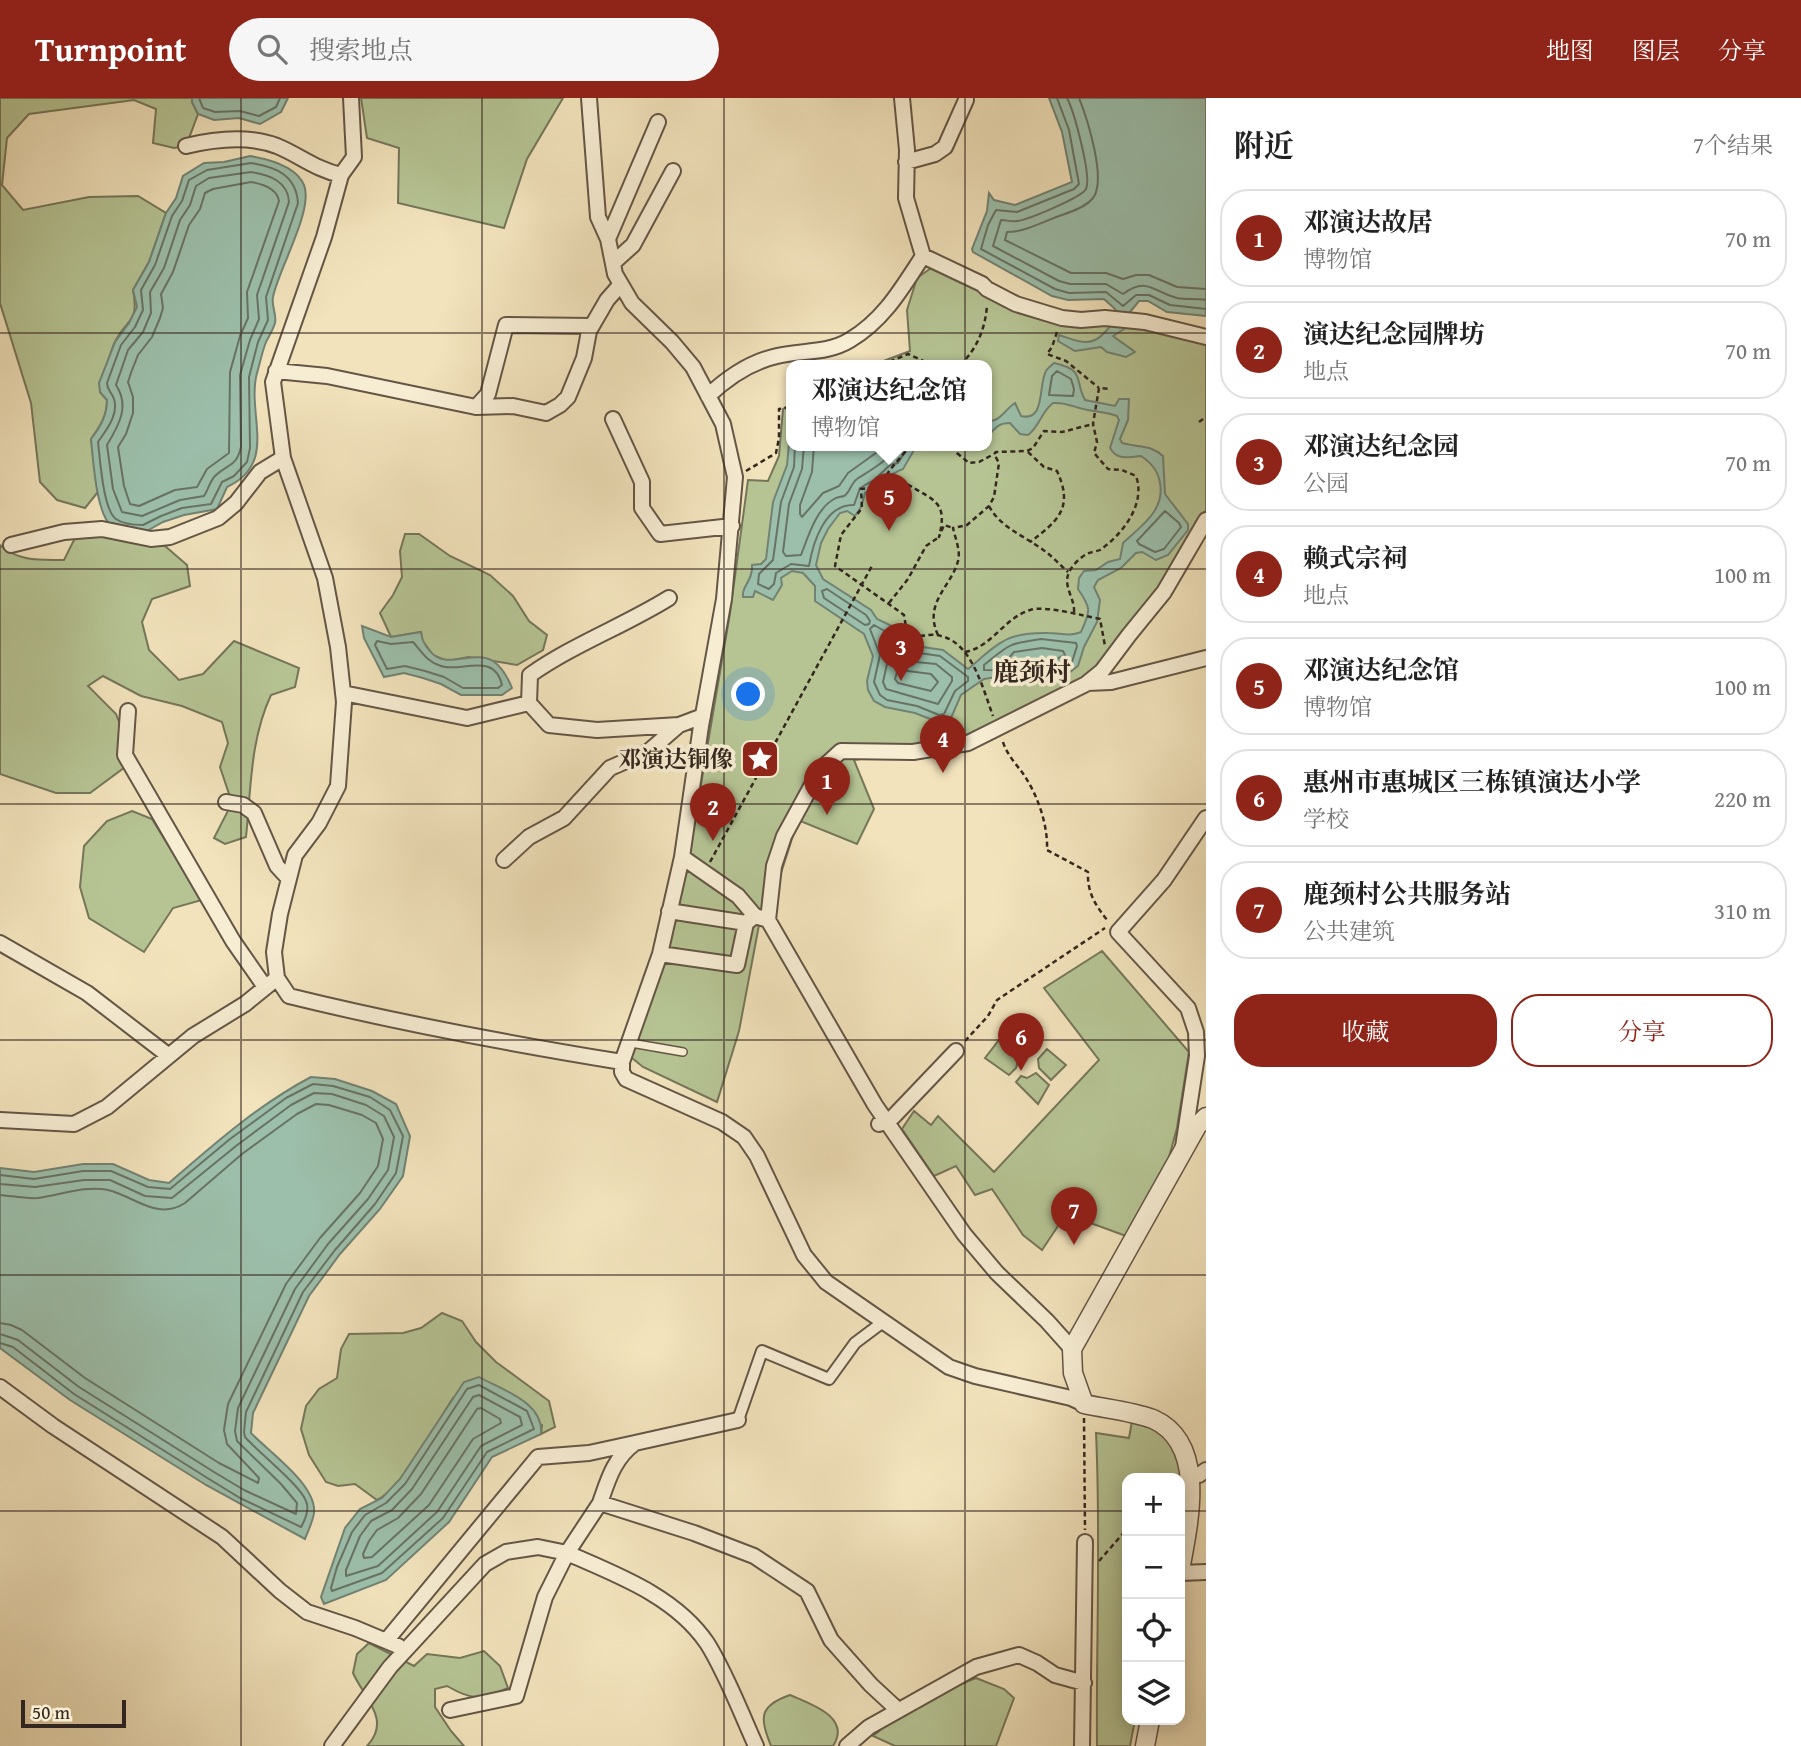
<!DOCTYPE html>
<html lang="zh">
<head>
<meta charset="utf-8">
<style>
  :root { --surface:#fff; --page:#f6f6f6; --text:#222; --muted:#767676; --line:#e0e0e0; --accent:#8f2418 }
  body { margin:0; font-family:"Gentium Book Plus","Noto Serif SC",serif; background:var(--page); color:var(--text) }
  .controls { position:absolute; right:21px; bottom:21px; display:grid; overflow:hidden; border-radius:14px; box-shadow:0 4px 18px #0003 }
  .controls button { width:63px; height:63px; display:grid; place-items:center; padding:0; border:0; border-bottom:2px solid var(--line); background:var(--surface); color:var(--text); font:35px sans-serif }
  .scale { position:absolute; left:21px; bottom:18px; width:105px; box-sizing:border-box; padding-left:7px; border:4px solid #34271f; border-top:0; font-size:19px; line-height:24px; white-space:nowrap; color:#34271f; -webkit-text-stroke:5px #f7edd3; paint-order:stroke }
  .you { position:absolute; left:749px; top:597px; width:24px; height:24px; margin:-18px; border:5px solid #fff; border-radius:50%; background:#1a73e8; box-shadow:0 0 0 10px #1a73e833 }
  .badge { display:grid; place-items:center; width:46px; height:46px; border-radius:50%; background:var(--accent); color:#fff; font-size:23px; font-weight:700 }
  .pin { position:absolute; translate:-50% -58px; filter:drop-shadow(0 2px 4px #0008) }
  .pin::after { content:''; position:absolute; top:37px; width:24px; height:21px; background:inherit; clip-path:polygon(0 0,100% 0,50% 100%) }
  .popup { position:absolute; left:786px; top:262px; width:206px; height:91px; box-sizing:border-box; display:grid; place-content:center; border-radius:14px; background:var(--surface); filter:drop-shadow(0 2px 5px #0005); font-size:23px; white-space:nowrap; color:var(--muted) }
  .popup b { font-size:26px; color:var(--text) }
  .popup::after { content:''; position:absolute; left:50%; top:100%; margin-left:-14px; border:14px solid transparent; border-top-color:var(--surface) }
  .list { margin:0; padding:0; list-style:none }
  h2 { display:flex; justify-content:space-between; align-items:center; height:91px; margin:0; padding:0 28px; font-size:30px }
  h2 small { font-size:23px; font-weight:400; color:var(--muted) }
  .list li { display:grid; grid-template-columns:46px 1fr auto; gap:21px; align-items:center; box-sizing:border-box; height:98px; margin:0 14px 14px; padding:0 14px; border:2px solid var(--line); border-radius:28px }
  .list b { display:block; font-size:26px; white-space:nowrap }
  .list p { margin:0; font-size:23px; white-space:nowrap; color:var(--muted) }
  .list em { font-size:23px; font-style:normal; color:var(--muted) }
  .actions { display:flex; gap:14px; padding:21px 28px }
  .actions a { flex:1; padding:16px 0; border:2px solid var(--accent); border-radius:28px; text-align:center; font-size:24px; color:var(--accent) }
  .actions .main { background:var(--accent); color:#fff }
  .icon { flex:none; width:38px; height:38px; fill:none; stroke:currentColor; stroke-width:2; stroke-linecap:round; stroke-linejoin:round }
  .map { position:relative; flex:none; width:1206px; height:1648px; overflow:hidden }
  header { display:flex; align-items:center; gap:42px; box-sizing:border-box; height:98px; padding:0 35px; background:var(--accent); color:#fff }
  header strong { font-size:33px }
  nav { display:flex; gap:38px; margin-inline-start:auto; font-size:24px }
  .search { width:490px; height:63px; background:var(--page); display:flex; align-items:center; gap:18px; box-sizing:border-box; padding:0 24px; border-radius:38px; color:var(--muted); font-size:26px }
  main { display:flex }
  aside { flex:1; background:var(--surface) }
  .map>svg:first-child { display:block }
</style>
</head>
<body>
<header>
<strong>Turnpoint</strong>
<div class="search"><svg class="icon" aria-label="search" viewBox="0 0 24 24"><circle cx="10" cy="10" r="6"/><path d="M15 15l6 6"/></svg>搜索地点</div>
<nav><a>地图</a><a>图层</a><a>分享</a></nav>
</header>
<main>
<div class="map">
<svg width="1206" height="1648" viewBox="0 0 1206 1648">
  <rect width="100%" height="100%" fill="#f2e3bc"/>
  <filter id="stains"><feTurbulence type="fractalNoise" baseFrequency=".00286" numOctaves="4"/><feColorMatrix values="0 0 0 0 .2 0 0 0 0 .09 0 0 0 0 .02 0 0 0 .5 -.17"/></filter>
  <radialGradient id="worn" r=".72"><stop offset=".6" stop-color="#630" stop-opacity="0"/><stop offset="1" stop-color="#630" stop-opacity=".3"/></radialGradient>
  <path fill="#b6c494" stroke="#75765a" stroke-width="2" d="M0 0H192V4L198 16 186 48 174 50 153 45 156 11 134 2 29 16 7 40 2 87 23 112 89 99 138 98 166 115 149 164 133 192C140 227 125 220 114 246 108 261 105 278 100 294L107 302C107 318 100 329 91 341L98 394 85 410 57 402 40 384 31 305 0 205Z
    M361 0H563L527 61 504 130 398 105 399 50 367 40Z
    M931 170 957 177 1078 225 1158 231 1206 243V412L1166 481 1096 575 968 645 854 662 874 711 857 746 798 722 772 803 759 827 739 933 717 1004 643 969 627 956 690 751 730 515 748 382 768 383 779 358 783 311 791 306V347H987V267H873L910 253 907 212 917 180Z
    M78 434 109 436 149 448H165L187 467 190 488 152 501 142 524 149 552 179 582 203 576 234 543 299 570 295 589 271 597C250 642 251 691 246 739L225 746 214 740 232 705 220 669 228 645 222 624 182 608 141 598 103 578 88 588 116 616 131 653 125 669 90 695H56L0 676V447C19 464 40 462 64 462Z
    M405 436H419L450 458 490 477 513 498 529 523 547 537 543 552 517 567 469 559 447 563 433 557 422 542 421 534 391 539 380 515 393 497 402 479 400 453Z
    M132 713 152 721 202 802 173 810 144 854 89 820 80 789 84 748 107 723Z
    M1102 853 1189 954 1177 1030 1165 1074 1126 1138 1066 1116 1042 1152 1023 1137 992 1091 975 1097 956 1068 934 1078 902 1031 914 1013 931 1027 938 1018 994 1074 1099 962 1044 890Z
    M1016 922 1040 944 1031 954 1023 955 1003 937Z
    M999 942 1019 959 1016 970 1009 977 985 960Z
    M1047 951 1066 967 1051 982 1039 970 1038 961Z
    M1036 975 1049 987 1038 1006 1016 984 1021 978 1027 980Z
    M442 1215 462 1223 476 1244 496 1264 549 1303 555 1329 541 1336 542 1327 453 1300C436 1326 403 1389 377 1402L355 1386 338 1388 326 1384 309 1357 301 1331 306 1308 319 1291 337 1280 341 1251 349 1236 403 1235 421 1230Z
    M1132 1323C1183 1337 1190 1362 1180 1411V1380H1127V1622H1135L1130 1648H1097C1096 1544 1101 1440 1096 1335L1129 1340Z
    M369 1545 414 1568 427 1556 460 1560 484 1553 500 1568 508 1590C480 1602 473 1603 447 1588L435 1591V1609L451 1633 464 1648H367C392 1622 364 1600 353 1575L357 1556Z
    M976 1580 1004 1591 1014 1600 996 1648H895L873 1638C904 1611 938 1595 976 1580Z
    M790 1597C810 1606 852 1619 833 1648H771C760 1620 758 1608 790 1597Z"/>
  <path fill="#9cbfab" stroke="#728273" stroke-width="2" d="M192 0H288L281 14 260 26 239 20 214 22 198 16 192 4Z
    M1049 0H1206V218L1167 214 1148 203H1139L1130 214 1129 228 1113 238 1135 254 1126 259 1107 254 1101 249 1075 253 1058 243 1059 237C1075 242 1089 250 1102 237 1112 228 1113 224 1115 211L1104 201 1068 202 1052 198 973 154 972 151 987 113 989 95 994 102 1015 107 1072 84 1062 34Z
    M250 58C268 61 296 68 304 87 314 112 278 172 273 199 271 207 277 217 275 225 273 232 269 238 266 244 262 254 260 265 257 275 246 316 279 365 227 389L217 411 184 417 163 424 145 434C136 433 120 433 112 428 96 418 93 359 91 341 100 329 107 318 107 302L100 294 99 285 115 244 129 225 137 209 133 192 149 164 166 115 176 100 183 78 204 65 224 64Z
    M1054 265C1086 272 1074 282 1085 302L1115 308 1119 301H1129L1128 322 1120 341 1122 345C1139 350 1150 346 1163 358L1165 396 1188 426V432L1168 457 1156 462 1142 454 1136 455 1121 470 1098 482 1094 489 1100 502 1097 524 1084 549 1078 568 1070 574 1053 580 996 579 984 581 961 597 951 620 940 625 915 615 885 609 874 603 868 592 867 583 873 558 864 536 815 503V488L803 475 792 473 781 480 782 487 773 502 755 493 753 499H743C741 488 753 484 752 467L761 466 766 461 773 404 787 367 791 325V347H917L903 371C888 376 879 388 865 395L861 409 855 418 847 413 840 415 828 431 821 445 816 467 823 481 871 512 877 521 892 528 909 547 943 552 968 571C999 545 1006 534 1048 535 1061 535 1069 539 1081 534 1091 512 1091 510 1078 491L1079 480 1084 473 1096 472 1108 464 1120 461 1123 445C1141 428 1165 413 1160 385 1158 372 1151 365 1141 358 1127 359 1118 363 1110 350L1119 322 1117 318C1107 314 1099 314 1088 312 1074 310 1068 304 1053 305 1041 314 1040 328 1028 337L1020 336 1010 325C997 325 995 331 987 339V322C999 326 1005 311 1015 305L1021 318C1046 324 1038 287 1046 273 1047 271 1053 266 1054 265Z
    M362 528 391 539 421 534C422 542 424 546 430 553 445 573 473 551 493 563 502 569 508 580 512 590L502 597H461L441 586 423 580 404 575 384 579 364 540Z
    M311 979 335 981 372 993 396 1006 410 1038 403 1078 380 1111 340 1156 309 1198 253 1315 251 1335C269 1354 317 1387 314 1415 313 1423 308 1433 305 1441L206 1387 70 1302 0 1250V1070L34 1074 83 1066H113L149 1082 169 1085C214 1046 258 1007 311 979Z
    M479 1279C502 1292 544 1304 541 1336L492 1359 449 1424 386 1482 324 1506 321 1499 345 1430 360 1411 382 1400 400 1381 464 1284Z"/>
  <g fill="none" stroke-linecap="round" stroke-linejoin="round">
    <path stroke="#687365" stroke-width="2" d="M199 0 203 10 215 14 240 13 259 18 276 9 280 0
      M1057 0 1069 32 1079 86 1074 91 1017 114 996 112 988 127 981 151 1055 191 1069 195 1106 194 1123 208 1136 197H1149L1170 207 1206 211
      M1067 0C1074 13 1092 79 1086 91 1082 99 1028 122 1017 123 1012 124 1006 122 1001 122L993 148 1059 183 1070 186H1106L1123 196C1147 178 1153 194 1177 200 1186 202 1196 200 1206 202
      M1079 0C1087 20 1107 82 1093 100 1084 111 1066 115 1054 120 1038 126 1024 134 1007 134L1005 142 1071 175H1106L1123 181 1136 177H1149L1177 189 1206 191
      M251 65C276 69 296 77 298 105L266 199 268 222 258 244 249 279 250 350 247 364 234 378 222 384 211 406 182 410 161 418 143 427C135 427 123 426 116 421 103 412 100 360 98 344 106 332 119 317 114 301 112 294 107 293 107 285L121 247 135 229 143 212 141 192 155 167 172 118 182 103 189 82 207 72Z
      M251 74C269 77 288 83 289 104L257 197 259 221 250 242 240 277 241 349C236 370 228 365 215 378 210 383 208 392 204 398L180 402 142 418 122 414 113 391 107 347C119 327 130 308 116 287L128 252 143 234 151 215 150 194 164 170 180 122 190 107 196 88 209 80Z
      M251 84C262 86 277 90 279 103L247 194 248 220 240 238 230 274 229 355 207 371 197 389 175 392 139 408 130 406 124 388 118 349 126 336 133 315V299L128 284 132 272 138 257 152 239 160 220 163 210 161 196 173 174 189 127 200 111 205 95 213 91Z
      M1057 273 1071 281 1074 291 1073 298 1049 297 1052 278Z
      M795 347 794 369 781 404 773 462 759 476 758 486 769 491 774 486 776 475 791 466 809 468C813 444 825 406 854 407L860 390 874 382 890 367 898 365 909 347
      M804 347 802 371 789 406 783 454 786 458 801 457C808 439 816 411 834 401 837 399 841 399 844 398 850 395 851 385 857 381 871 372 890 361 899 347
      M814 347 812 374 800 407V416L802 419 823 395 839 388 848 375 887 347
      M1165 413 1179 425 1181 429 1164 451 1155 454 1139 446 1137 443Z
      M827 491 866 517 870 523 869 526 865 527 824 500 822 493Z
      M874 527 888 535 898 547 906 553 940 558 968 579V583L955 593 944 616 939 617 917 608 887 602 880 597 874 584 880 557 870 531Z
      M1041 541 1076 545 1077 548 1072 564 1051 573 984 572V567C1010 546 1007 546 1041 541Z
      M377 543 391 546 413 544C422 554 427 564 441 568 460 575 494 553 502 587L498 590H463L444 579 425 573 405 568 387 571 375 547Z
      M1042 550 1063 553 1065 557 1050 564 1011 563 1008 561 1014 554Z
      M894 556 906 563 936 566 952 579V583L938 606 886 591 883 584 889 557Z
      M900 572 931 576 938 584 931 593 898 585 895 581 897 574Z
      M0 1077 34 1081 83 1073H111L148 1089 170 1091 230 1041 286 1000 313 986 333 988 370 999 390 1012 403 1038 396 1075 375 1106 335 1152 303 1194 246 1314 244 1334 245 1339C259 1355 300 1387 306 1403 310 1412 305 1422 301 1429L240 1400 209 1381 74 1296 13 1249 0 1245
      M0 1086 35 1089 84 1082H110L145 1098 172 1100 236 1048 291 1007 314 995 332 996 366 1007 384 1018 394 1039 388 1072 368 1101 328 1146 295 1191 238 1310 235 1333 237 1343 281 1386 297 1405 296 1416 244 1392 214 1374 79 1289 18 1242 0 1236
      M0 1097C12 1098 26 1101 38 1100 60 1097 86 1087 108 1092 134 1098 157 1123 185 1105L242 1056 297 1016 316 1006 329 1007 362 1017 376 1025 383 1041 378 1068 360 1095 320 1140 286 1186 228 1306 224 1332 227 1346 259 1380 258 1385 219 1365 85 1280 22 1232 11 1227 0 1225
      M479 1287 527 1313 534 1331 487 1354 443 1420 382 1475 332 1493 331 1490 337 1469 352 1434 365 1417 386 1405 405 1386 467 1291Z
      M479 1297 520 1319 522 1327 481 1348 437 1414 378 1468 346 1478V1472L360 1438 371 1423 392 1412 412 1391 473 1299Z
      M481 1310 500 1321 501 1325 473 1341 429 1407 372 1459 364 1460 363 1456 369 1443 377 1432 398 1420 421 1396 477 1311Z"/>
    <defs>
      <path id="service" d="M631 945 683 954"/>
      <path id="pedestrian" d="M738 1322 762 1253 829 1281 855 1245 883 1224"/>
      <path id="minor" d="M351 0 354 59 341 77 324 139 273 284 283 360 325 480 338 549 344 604 338 688 319 725 295 757 280 816 274 854 277 880 289 898C399 925 511 946 622 964
        M589 0 598 119 608 141 615 176 632 205 672 244 693 269 723 326 735 379 724 501 701 628 682 759 660 856 622 964V974L626 981 722 1024 744 1039 757 1058 804 1157 826 1184 949 1269 975 1278 1071 1300 1084 1306
        M902 0 907 52 906 100 923 158 982 186 987 191 1016 206 1062 220 1081 222 1105 220 1145 224 1206 239
        M186 48C215 41 248 37 277 48 299 57 317 72 341 77
        M906 64 935 56 945 49 966 2
        M608 141 658 24
        M613 165 633 147 673 73
        M276 273 327 278 476 309 513 308 546 315 560 307 568 299 584 260 589 233 607 202 621 186
        M708 298C727 280 750 264 777 258 802 252 827 256 850 242 884 222 902 190 923 158
        M476 309 488 296 506 227 592 228
        M613 321 642 384V410L660 436 732 428
        M11 447 64 434 102 431 151 441 170 439 218 420 236 405 260 374 283 360
        M1087 585 1111 584 1206 560
        M343 595 467 620 529 605 549 627 597 632 679 627
        M529 605 530 577C574 546 624 528 669 500
        M128 613 125 657 233 843 265 889
        M226 704 243 707 254 715 277 768 289 781
        M682 759 738 798 755 818
        M504 762 529 739 564 720 610 670 649 653 679 627 703 618
        M669 813 746 825 755 818 768 822
        M0 845 87 895 169 958
        M660 856 737 867 746 825
        M0 1022 74 1026 107 1009 193 938 245 906 277 880
        M879 1026 893 1019 956 953
        M1183 1049 1197 958 1196 934 1188 910 1118 834 1164 782 1206 720
        M1072 1251 1047 1223 997 1175 964 1136 875 1007 768 822 774 768 784 738 820 672 841 653 913 654 968 645 1086 586 1102 573 1129 537 1164 494 1206 422
        M0 1289 53 1328 222 1439 280 1493 307 1514 355 1530 398 1548 404 1553
        M1199 1377 1206 1372
        M600 1405C608 1382 614 1360 635 1345L738 1322
        M1180 1475 1206 1474
        M386 1543 538 1359 589 1355 635 1345
        M450 1612 516 1598 545 1499 567 1455C617 1477 675 1498 707 1545 726 1575 741 1615 756 1648
        M332 1648 390 1569 485 1466 506 1454 538 1449 567 1455 600 1405 694 1435 754 1458 807 1493 831 1542 871 1587 898 1612
        M847 1648 869 1629 976 1569 1019 1557 1037 1565 1055 1577 1084 1585
        M1082 1648 1085 1444"/>
      <path id="tertiary" d="M1180 1472C1190 1419 1206 1345 1153 1321 1131 1313 1107 1311 1084 1306L1073 1275 1072 1251 1197 1028 1206 1019
        M1145 1648 1150 1622"/>
    </defs>
    <use href="#service" stroke="#645646" stroke-width="10"/>
    <use href="#pedestrian" stroke="#645646" stroke-width="14"/>
    <use href="#minor" stroke="#645646" stroke-width="18"/>
    <use href="#tertiary" stroke="#645646" stroke-width="21"/>
    <path stroke="#34271f" stroke-width="2.5" stroke-dasharray="5 3.5" stroke-linecap="butt" d="M1057 234 1052 249 1047 256 1066 263 1099 290
      M882 267 908 256 932 267
      M960 267C977 251 985 231 987 208
      M1199 324 1206 319
      M911 347 889 373 881 389 861 391 862 410 841 437 835 468 900 514 904 517 906 529 913 538C923 539 931 535 941 538 972 545 983 591 993 618
      M954 347 957 355 969 365 979 364 994 356
      M1028 354 1044 369 1057 373C1074 410 1058 423 1030 444
      M746 373 776 355 779 340V311L791 309
      M888 388 899 395 907 386C935 403 948 404 939 439L944 427 953 430
      M989 408C1000 429 1024 438 1042 451 1052 458 1059 466 1068 474
      M889 505 908 481 926 448 939 439
      M1074 514C1075 501 1064 490 1068 477 1070 469 1081 458 1089 455 1091 454 1098 453 1100 452 1123 436 1146 406 1136 378L1122 372 1108 371 1094 355 1097 344 1093 326 1099 290 1111 291
      M938 537C923 505 951 489 958 463 961 454 955 439 953 430L967 427 989 408 994 399 999 365 994 356 996 354 1027 353 1033 350 1044 333 1062 334 1093 326
      M965 554C992 549 1004 520 1030 512 1045 507 1084 518 1100 521L1105 548
      M1003 644C1007 657 1017 667 1024 677 1038 698 1048 727 1047 752L1088 774C1087 795 1096 808 1108 823
      M710 764 873 466
      M965 943 988 918 997 902 1105 830
      M1084 1320 1085 1432
      M1099 1463 1127 1431"/>
    <use href="#service" stroke="#f7edd3" stroke-width="7"/>
    <use href="#pedestrian" stroke="#f7edd3" stroke-width="10"/>
    <use href="#minor" stroke="#f7edd3" stroke-width="14"/>
    <use href="#tertiary" stroke="#f7edd3" stroke-width="18"/>
  </g>
  <path fill="none" stroke="#34271f" stroke-width="2" stroke-opacity="0.55" d="M241 0V1648M482 0V1648M724 0V1648M965 0V1648M0 235H1206M0 471H1206M0 706H1206M0 942H1206M0 1177H1206M0 1413H1127M1180 1413H1206"/>
  <defs>
    <symbol id="sight-square" viewBox="-11 -11 22 22"><rect x="-9" y="-9" width="18" height="18" rx="4" fill="#8f2418" stroke="#f7edd3"/><path d="M0-6L1.8-2.2L6-1.7L2.9 1.2L3.7 5.4L0 3.3L-3.7 5.4L-2.9 1.2L-6-1.7L-1.8-2.2Z" fill="#fff"/></symbol>
  </defs>
  <g fill-rule="evenodd">
    <use href="#sight-square" x="738" y="639" width="44" height="44"/>
  </g>
  <g text-anchor="middle" stroke-width="7" stroke-linejoin="round" paint-order="stroke">
    <g font-size="23" font-weight="bold" fill="#34271f" stroke="#f7edd3" text-anchor="end">
      <text x="733" y="669">邓演达铜像</text>
    </g>
    <g font-size="26" font-weight="bold" fill="#34271f" stroke="#f7edd3">
      <text x="1032" y="583">鹿颈村</text>
    </g>
  </g>
  <rect width="100%" height="100%" filter="url(#stains)"/>
  <rect width="100%" height="100%" fill="url(#worn)"/>
</svg>
<div class="controls">
<button>+</button>
<button>−</button>
<button><svg class="icon" aria-label="locate" viewBox="0 0 24 24"><circle cx="12" cy="12" r="6"/><path d="M12 2v4M12 18v4M2 12h4M18 12h4"/></svg></button>
<button><svg class="icon" aria-label="layers" viewBox="0 0 24 24"><path d="M12 4l9 5-9 5-9-5zM3 14l9 5 9-5"/></svg></button>
</div>
<div class="scale">50 m</div>
<div class="you"></div>
<div class="pin badge" style="left:827px;top:717px">1</div>
<div class="pin badge" style="left:713px;top:743px">2</div>
<div class="pin badge" style="left:901px;top:583px">3</div>
<div class="pin badge" style="left:943px;top:675px">4</div>
<div class="pin badge" style="left:889px;top:433px">5</div>
<div class="popup"><b>邓演达纪念馆</b>博物馆</div>
<div class="pin badge" style="left:1021px;top:973px">6</div>
<div class="pin badge" style="left:1074px;top:1147px">7</div>
</div>
<aside>
<h2>附近<small>7个结果</small></h2>
<ul class="list">
<li><span class="badge">1</span><div><b>邓演达故居</b><p>博物馆</p></div><em>70 m</em></li>
<li><span class="badge">2</span><div><b>演达纪念园牌坊</b><p>地点</p></div><em>70 m</em></li>
<li><span class="badge">3</span><div><b>邓演达纪念园</b><p>公园</p></div><em>70 m</em></li>
<li><span class="badge">4</span><div><b>赖式宗祠</b><p>地点</p></div><em>100 m</em></li>
<li><span class="badge">5</span><div><b>邓演达纪念馆</b><p>博物馆</p></div><em>100 m</em></li>
<li><span class="badge">6</span><div><b>惠州市惠城区三栋镇演达小学</b><p>学校</p></div><em>220 m</em></li>
<li><span class="badge">7</span><div><b>鹿颈村公共服务站</b><p>公共建筑</p></div><em>310 m</em></li>
</ul>
<div class="actions"><a class="main">收藏</a><a>分享</a></div>
</aside>
</main>
</body>
</html>
